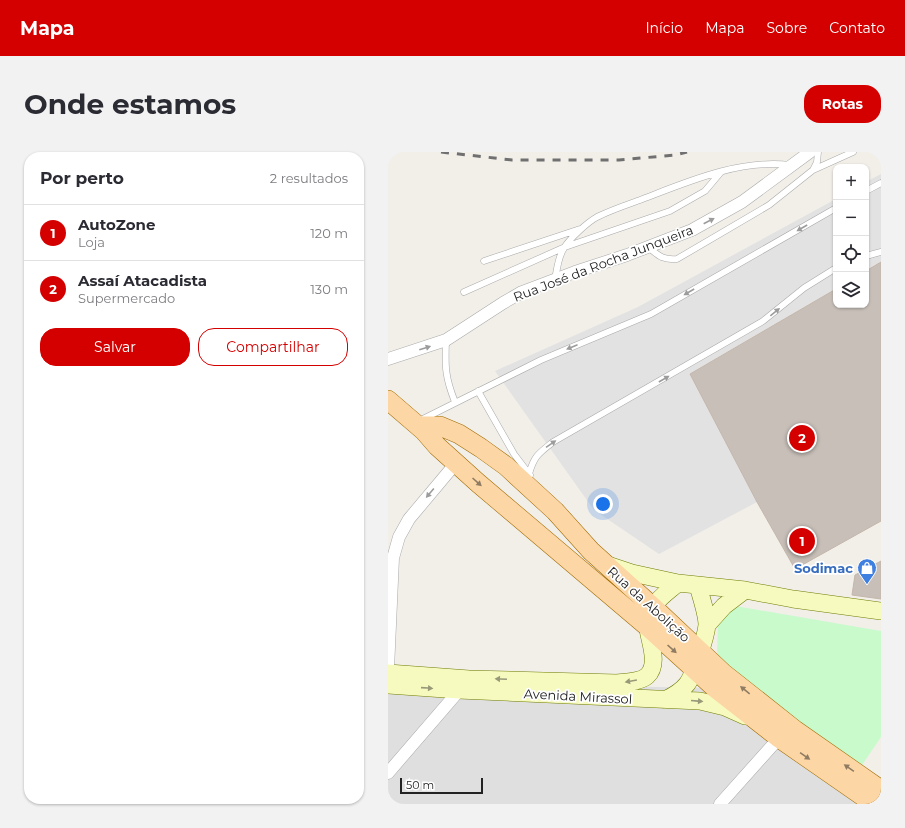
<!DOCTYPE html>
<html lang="pt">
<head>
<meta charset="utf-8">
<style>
  :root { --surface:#fff; --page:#f2f2f3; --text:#2b2b33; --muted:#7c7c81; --line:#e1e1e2; --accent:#d40000 }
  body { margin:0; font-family:Montserrat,sans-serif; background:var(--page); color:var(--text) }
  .controls { position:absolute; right:12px; top:12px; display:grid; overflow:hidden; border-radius:8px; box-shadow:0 1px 3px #0004 }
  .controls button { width:36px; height:36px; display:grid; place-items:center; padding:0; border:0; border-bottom:1px solid var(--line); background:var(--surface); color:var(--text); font:20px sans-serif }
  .scale { position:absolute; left:12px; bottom:10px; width:83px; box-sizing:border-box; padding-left:4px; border:2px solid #222; border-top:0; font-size:11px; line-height:14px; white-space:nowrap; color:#222; -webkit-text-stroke:3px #fff; paint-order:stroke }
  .you { position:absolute; left:215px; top:352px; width:14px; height:14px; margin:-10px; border:3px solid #fff; border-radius:50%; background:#1a73e8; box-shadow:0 0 0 6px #1a73e833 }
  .badge { display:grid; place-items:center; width:26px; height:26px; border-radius:50%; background:var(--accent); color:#fff; font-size:13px; font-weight:700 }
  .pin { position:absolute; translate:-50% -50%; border:2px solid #fff; box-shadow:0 1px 4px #0006 }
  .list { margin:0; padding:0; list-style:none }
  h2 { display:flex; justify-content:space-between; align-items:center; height:52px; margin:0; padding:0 16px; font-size:17px }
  h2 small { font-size:13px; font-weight:400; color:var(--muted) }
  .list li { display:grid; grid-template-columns:26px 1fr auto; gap:12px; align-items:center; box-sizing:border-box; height:56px; padding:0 16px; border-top:1px solid var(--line) }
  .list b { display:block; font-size:15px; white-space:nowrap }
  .list p { margin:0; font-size:13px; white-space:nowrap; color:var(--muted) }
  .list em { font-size:13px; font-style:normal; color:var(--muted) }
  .actions { display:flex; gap:8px; padding:12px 16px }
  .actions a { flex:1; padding:9px 0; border:1px solid var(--accent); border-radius:16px; text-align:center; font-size:14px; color:var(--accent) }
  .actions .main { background:var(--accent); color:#fff }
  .icon { flex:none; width:22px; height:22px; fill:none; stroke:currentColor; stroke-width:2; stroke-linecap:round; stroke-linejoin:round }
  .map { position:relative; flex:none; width:493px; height:652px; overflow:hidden; border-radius:16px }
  header { display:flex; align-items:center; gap:24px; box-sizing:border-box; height:56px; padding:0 20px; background:var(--accent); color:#fff }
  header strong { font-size:19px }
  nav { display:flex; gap:22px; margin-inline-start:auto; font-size:14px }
  .intro { display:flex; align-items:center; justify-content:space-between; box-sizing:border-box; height:96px; padding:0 24px }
  h1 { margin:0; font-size:28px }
  .button { padding:10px 18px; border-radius:16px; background:var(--accent); color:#fff; font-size:14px; font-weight:700 }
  main { display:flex; gap:24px; padding:0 24px }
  aside { flex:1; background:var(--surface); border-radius:16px; box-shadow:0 1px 3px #0004 }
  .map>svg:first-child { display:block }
</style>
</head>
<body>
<header>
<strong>Mapa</strong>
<nav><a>Início</a><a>Mapa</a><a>Sobre</a><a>Contato</a></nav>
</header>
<div class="intro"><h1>Onde estamos</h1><a class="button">Rotas</a></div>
<main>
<aside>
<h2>Por perto<small>2 resultados</small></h2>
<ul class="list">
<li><span class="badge">1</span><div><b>AutoZone</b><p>Loja</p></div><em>120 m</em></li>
<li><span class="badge">2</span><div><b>Assaí Atacadista</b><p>Supermercado</p></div><em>130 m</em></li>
</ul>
<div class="actions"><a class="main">Salvar</a><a>Compartilhar</a></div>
</aside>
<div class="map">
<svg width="493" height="652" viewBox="0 0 493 652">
  <rect width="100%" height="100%" fill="#f2efe9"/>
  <path fill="#e0dfdf" d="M0 530 327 536 474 652H0Z"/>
  <path fill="#c8facc" d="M347 454 493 479V585L470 619 336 519 329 500 330 474Z"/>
  <path fill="#e2e2e2" d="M493 22V110L478 119V30Z
    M448 47V137L302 222 369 350 271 402 206 358 107 219 250 155Z"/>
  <path fill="#c7bfb8" stroke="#c4b6ab" d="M493 110V369L407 417 369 350 302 222 448 137V153H478V119Z
    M493 409V447L464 443 467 423Z"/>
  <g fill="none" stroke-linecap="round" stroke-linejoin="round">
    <defs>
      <path id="lane" d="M425 18 465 0
        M478 39 493 31
        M260 95C271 104 274 108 289 107L381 53 425 18 429 10 430 0
        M478 104 493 100
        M96 109 192 77
        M167 128C169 117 170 105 176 96 182 86 200 70 209 65 223 58 238 53 252 48 299 30 351 7 402 13
        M76 140 177 95 282 59 317 39 333 20
        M58 188C57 215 57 225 67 250
        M90 239 126 302 142 323
        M33 268 153 208 263 162 448 56
        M141 322C146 304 151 301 165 290L375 169 416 136 448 116"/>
      <path id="street" d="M0 207 58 188 115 151 134 140 187 120 239 103 304 78 354 50 422 0
        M0 517 5 406 11 385 21 367 68 311
        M0 621 75 534
        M332 652 391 586"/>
      <path id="secondary" d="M220 413 244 421 290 431 357 438 405 447 493 459
        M319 473 336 454 357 438
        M0 521 81 527 229 531C238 530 252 530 259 524 272 512 261 489 260 476 260 470 263 459 265 455 271 445 282 438 290 431
        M0 533 71 538 312 549 337 555 357 564
        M277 548C285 544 293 540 299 532 306 523 318 484 319 473 319 462 313 445 310 434"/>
      <path id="primary" d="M0 248 36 279 49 294 90 331 260 475 327 536 391 586 486 652
        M31 274H52L71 282 93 296 118 314 167 359 203 399 265 455 335 521 407 578 493 638"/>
    </defs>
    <use href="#lane" stroke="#a9a9a9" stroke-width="7"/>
    <use href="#street" stroke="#a9a9a9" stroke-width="13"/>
    <use href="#secondary" stroke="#707d05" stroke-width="18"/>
    <use href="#primary" stroke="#a06b00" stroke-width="20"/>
    <use href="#lane" stroke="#fff" stroke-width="6"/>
    <use href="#street" stroke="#fff" stroke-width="12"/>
    <use href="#secondary" stroke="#f7fabf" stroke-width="17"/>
    <use href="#primary" stroke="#fcd6a4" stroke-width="19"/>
    <path stroke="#707070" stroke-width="3" stroke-dasharray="8 8" stroke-linecap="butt" d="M53 0 124 8H231L287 3 299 0"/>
  </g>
  <defs><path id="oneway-solid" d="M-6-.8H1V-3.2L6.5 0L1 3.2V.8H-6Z"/></defs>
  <g fill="#9c9c9c">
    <use href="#oneway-solid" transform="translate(321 69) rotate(-27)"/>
    <use href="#oneway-solid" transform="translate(414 76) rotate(150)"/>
    <use href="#oneway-solid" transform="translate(301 140) rotate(150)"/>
    <use href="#oneway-solid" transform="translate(387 160) rotate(-39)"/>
    <use href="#oneway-solid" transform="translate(184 195) rotate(157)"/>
    <use href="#oneway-solid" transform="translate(37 196) rotate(-18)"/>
    <use href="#oneway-solid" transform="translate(276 227) rotate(-30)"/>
    <use href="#oneway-solid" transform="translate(163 292) rotate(-34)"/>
    <use href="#oneway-solid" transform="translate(42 341) rotate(130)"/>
  </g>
  <g fill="#8f7c63">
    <use href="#oneway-solid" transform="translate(89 330) rotate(42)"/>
    <use href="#oneway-solid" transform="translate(284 497) rotate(42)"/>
    <use href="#oneway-solid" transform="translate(357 538) rotate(-141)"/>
    <use href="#oneway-solid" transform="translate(417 604) rotate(35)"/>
    <use href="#oneway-solid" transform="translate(461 616) rotate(-145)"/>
  </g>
  <g fill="#979978">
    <use href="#oneway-solid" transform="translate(113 527) rotate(-178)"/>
    <use href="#oneway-solid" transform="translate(243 529) rotate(170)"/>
    <use href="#oneway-solid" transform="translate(39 536) rotate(4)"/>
    <use href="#oneway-solid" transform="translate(309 549) rotate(5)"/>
  </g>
  <defs>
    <symbol id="shop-pin" viewBox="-11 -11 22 30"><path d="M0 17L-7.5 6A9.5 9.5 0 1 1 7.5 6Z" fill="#3f7fe0" stroke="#fff"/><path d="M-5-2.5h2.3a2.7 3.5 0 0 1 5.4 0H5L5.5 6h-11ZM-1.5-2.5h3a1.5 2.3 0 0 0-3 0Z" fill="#fff"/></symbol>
  </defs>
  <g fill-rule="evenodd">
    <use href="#shop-pin" x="468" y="405" width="22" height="30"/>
  </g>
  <g text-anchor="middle" stroke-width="3.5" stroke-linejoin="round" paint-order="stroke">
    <g font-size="13" fill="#222" stroke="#fff">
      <text transform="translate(215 111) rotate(-21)" y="5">Rua José da Rocha Junqueira</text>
      <text transform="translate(261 452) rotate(42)" y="5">Rua da Abolição</text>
      <text transform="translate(190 544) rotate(3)" y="5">Avenida Mirassol</text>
    </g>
    <g font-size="13" font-weight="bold" fill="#366cbe" stroke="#fff" text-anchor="end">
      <text x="465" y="421">Sodimac</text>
    </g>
  </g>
</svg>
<div class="controls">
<button>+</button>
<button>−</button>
<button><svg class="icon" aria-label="locate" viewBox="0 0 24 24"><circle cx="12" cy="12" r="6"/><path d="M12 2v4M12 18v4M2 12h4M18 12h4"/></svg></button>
<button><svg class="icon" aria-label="layers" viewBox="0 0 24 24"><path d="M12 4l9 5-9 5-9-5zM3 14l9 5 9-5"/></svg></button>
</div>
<div class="scale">50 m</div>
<div class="you"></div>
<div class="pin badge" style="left:414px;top:389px">1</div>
<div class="pin badge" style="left:414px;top:286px">2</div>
</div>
</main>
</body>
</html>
